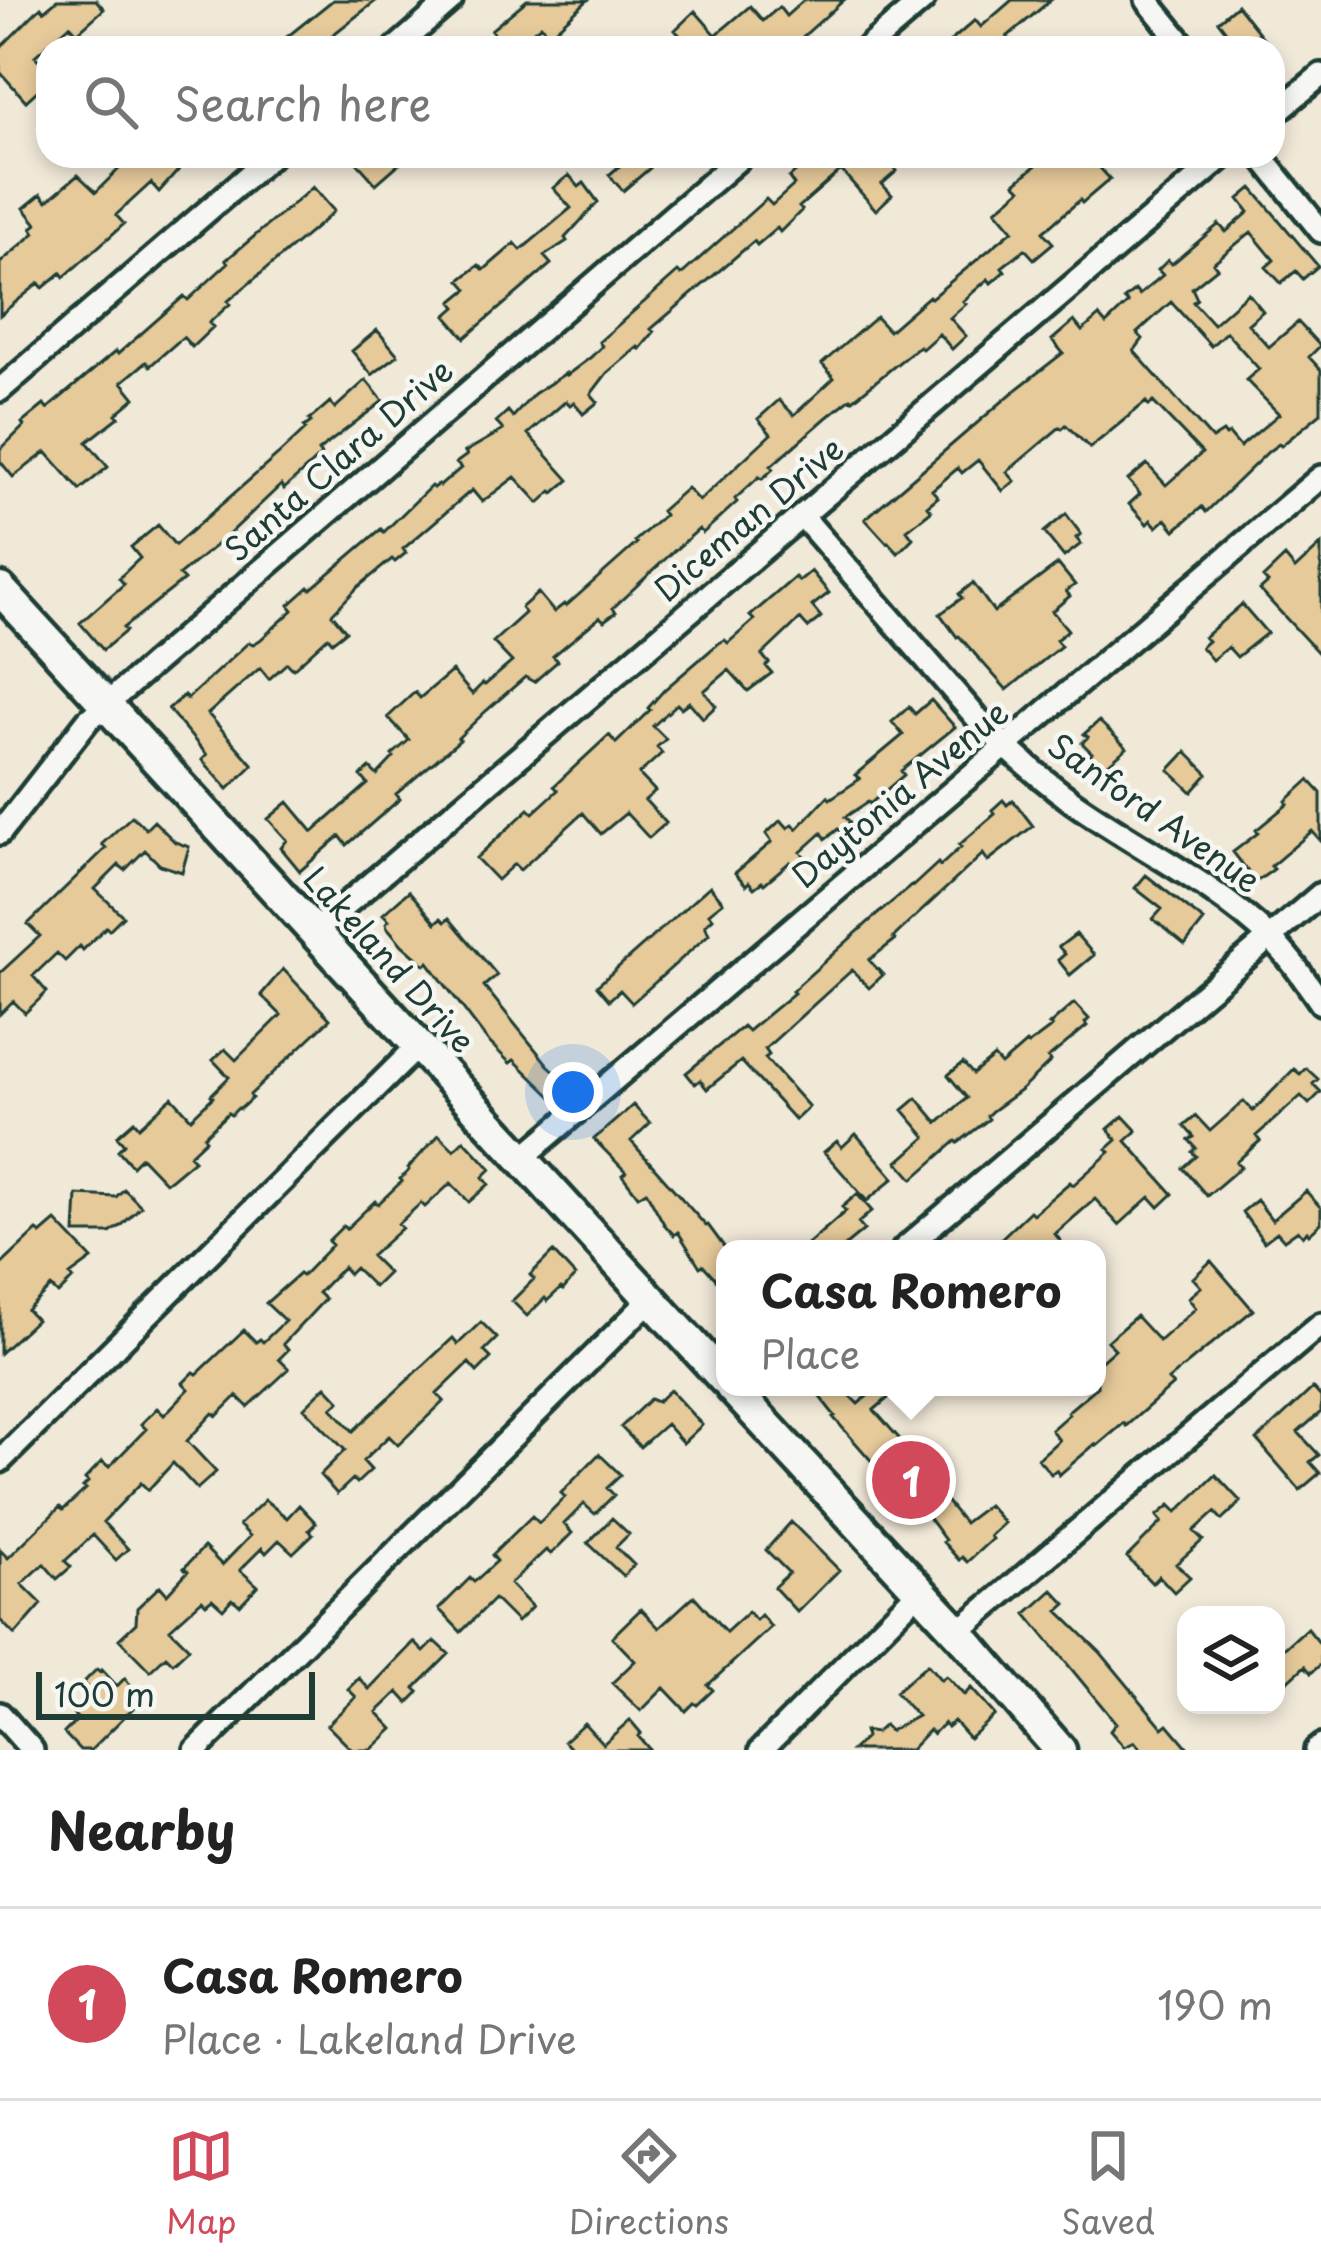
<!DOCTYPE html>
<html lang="en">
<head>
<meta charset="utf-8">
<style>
  :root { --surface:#fff; --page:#f6f6f6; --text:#222; --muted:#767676; --line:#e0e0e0; --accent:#d1495b }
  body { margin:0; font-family:"Playpen Sans",sans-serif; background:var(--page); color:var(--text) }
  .controls { position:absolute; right:36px; bottom:36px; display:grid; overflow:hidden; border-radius:24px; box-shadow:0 6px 18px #0003 }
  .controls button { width:108px; height:108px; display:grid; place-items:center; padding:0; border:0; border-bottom:3px solid var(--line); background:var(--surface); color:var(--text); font:60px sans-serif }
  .scale { position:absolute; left:36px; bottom:30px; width:279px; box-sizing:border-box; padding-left:12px; border:6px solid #1f3d34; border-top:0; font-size:33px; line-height:42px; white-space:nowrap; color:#1f3d34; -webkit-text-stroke:9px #f6f6f2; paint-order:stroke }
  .you { position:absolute; left:573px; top:1092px; width:42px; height:42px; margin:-30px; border:9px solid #fff; border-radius:50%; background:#1a73e8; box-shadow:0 0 0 18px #1a73e833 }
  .badge { display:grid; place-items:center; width:78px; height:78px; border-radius:50%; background:var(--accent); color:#fff; font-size:39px; font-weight:700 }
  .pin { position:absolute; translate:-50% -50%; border:6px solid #fff; box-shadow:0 3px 12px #0006 }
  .popup { position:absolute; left:716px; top:1240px; width:390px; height:156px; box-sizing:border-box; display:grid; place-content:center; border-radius:24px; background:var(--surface); filter:drop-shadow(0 3px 9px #0005); font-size:39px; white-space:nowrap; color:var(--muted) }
  .popup b { font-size:45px; color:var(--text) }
  .popup::after { content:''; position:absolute; left:50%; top:100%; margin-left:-24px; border:24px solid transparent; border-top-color:var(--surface) }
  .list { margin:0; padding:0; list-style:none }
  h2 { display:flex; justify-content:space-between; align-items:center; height:156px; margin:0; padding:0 48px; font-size:51px }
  h2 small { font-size:39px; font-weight:400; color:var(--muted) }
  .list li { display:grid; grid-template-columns:78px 1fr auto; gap:36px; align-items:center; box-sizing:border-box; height:192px; padding:0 48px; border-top:3px solid var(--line) }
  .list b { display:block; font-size:45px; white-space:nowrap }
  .list p { margin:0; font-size:39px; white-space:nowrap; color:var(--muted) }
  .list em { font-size:39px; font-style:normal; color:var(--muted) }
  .icon { flex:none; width:66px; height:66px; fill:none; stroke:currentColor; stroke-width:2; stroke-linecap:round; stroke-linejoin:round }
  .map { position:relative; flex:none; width:1321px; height:1750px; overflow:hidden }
  .search { position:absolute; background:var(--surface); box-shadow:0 6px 18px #0003; left:36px; right:36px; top:36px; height:132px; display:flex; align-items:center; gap:30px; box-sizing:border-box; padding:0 42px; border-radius:36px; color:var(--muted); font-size:45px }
  .sheet { height:348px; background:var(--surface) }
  nav { display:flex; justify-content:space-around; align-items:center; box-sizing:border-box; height:168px; border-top:3px solid var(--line); background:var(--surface); font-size:33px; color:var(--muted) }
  nav a { display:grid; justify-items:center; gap:6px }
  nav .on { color:var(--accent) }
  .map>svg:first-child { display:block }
</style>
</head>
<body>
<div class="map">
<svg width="1321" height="1750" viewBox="0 0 1321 1750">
  <rect width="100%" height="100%" fill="#f1e9d8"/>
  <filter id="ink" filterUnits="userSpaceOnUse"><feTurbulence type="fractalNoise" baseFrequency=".00833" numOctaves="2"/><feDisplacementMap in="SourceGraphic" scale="24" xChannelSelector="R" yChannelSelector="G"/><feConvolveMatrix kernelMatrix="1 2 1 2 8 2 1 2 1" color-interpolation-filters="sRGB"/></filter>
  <g filter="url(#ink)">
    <path fill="#e6ca9a" stroke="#1f3d34" stroke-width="3" fill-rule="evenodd" d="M57 0H96L104 9 77 33 70 25 35 56 48 71V81L26 101 0 72V48L41 7 44 11Z
      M333 0H377L316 48H273Z
      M527 0H588L549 35 541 25 512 48H478L494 34 491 30Z
      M804 0H844L790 48H675L684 40 675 30 695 11 716 35 750 6 763 21 779 7 786 16Z
      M1012 0H1051L1007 37 1017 48H943L975 20 981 27Z
      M1237 5 1271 48H1239L1218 21Z
      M132 156H191L159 192 151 183 116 215 124 224 64 277 61 273 43 288 39 283 0 315V263L35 233 32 228 37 224 24 208 41 194 47 201 78 175 96 192Z
      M351 156H408L376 184Z
      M631 156H640L650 168 623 191 609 175Z
      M802 156H883L897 171 882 184 892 195 876 210 841 170 799 207 802 210 780 232 777 228 757 245 754 241 651 329 654 332 640 349 638 347 607 373 591 394 598 402 583 414 574 402 570 405 566 401 528 434 569 480 554 493 552 491 539 503 515 477 482 502 472 490 403 549 406 553 395 562 392 559 358 587 332 614 346 631 332 642 328 637 293 669 287 663 269 679 260 668 208 714 253 765 228 789 202 760 207 755 168 709 184 695 187 699 249 642 253 644 260 640 293 610 289 605 309 587 311 589 381 529 384 532 431 486 433 488 438 484 440 486 461 468 456 463 467 455 465 452 503 430 496 422 508 411 513 417 534 394 566 373 567 375 591 357 602 346 599 342 678 272 681 275 766 199 772 205 794 185 789 178 807 162Z
      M1047 156H1089L1110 179 1082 203 1080 200 1043 232 1053 243 1034 259 1025 249 1002 267 1005 271 991 283 988 279 963 301 966 304 950 318 966 336 952 349 939 334 922 349 919 346 853 400 851 398 826 418 771 466 773 469 762 479 759 477 735 499 737 502 703 533 699 529 675 550 613 608 616 612 604 621 600 617 553 656 558 661 534 682 525 677 486 711 458 738 460 740 396 794 400 799 347 845 340 836 300 871 281 848 287 840 268 819 288 802 313 832 368 784 361 776 370 768 377 775 394 757 392 755 409 740 388 717 415 692 420 698 452 671 472 694 483 683 485 685 512 662 493 642 525 613 521 608 538 593 554 612 564 604 566 606 637 543 635 541 664 515 661 511 687 488 699 501 771 434 758 419 779 400 794 415 834 378 822 364 840 348 876 317 889 331 929 296 931 298 1013 230 996 210 1021 189 1015 183Z
      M569 175 579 187 584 183 598 202 565 238 567 241 544 256 551 264 465 338 446 316 456 307 452 302 468 289 460 280 479 265 484 270 515 243 521 250 571 208 553 188Z
      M313 187 334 211 326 219 228 301 230 304 209 323 213 327 192 347 183 337 150 366 146 362 122 382 135 398 116 414 119 417 87 442 108 467 80 490 46 452 13 477 0 461V450L24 426 22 423 44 405 47 409 116 351 118 354 184 296 188 300 228 263 226 260Z
      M1252 188 1318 266 1303 279 1296 271 1281 283 1266 267 1274 260 1251 232 1213 263 1217 268 1192 288 1197 299 1193 302 1213 324 1248 293 1263 311 1248 324 1269 347 1298 322 1320 346 1309 357 1321 370V413L1281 446 1279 444 1269 451 1206 512 1202 507 1175 530 1166 519 1157 527 1151 520 1147 524 1129 504 1140 494 1128 480 1147 464 1166 485 1202 453 1153 402 1149 406 1146 402 1090 448 1066 425 1062 429 1060 427 1007 472 1015 481 1003 491 978 460 962 473 958 468 932 490 938 497 927 506 931 511 907 530 913 538 898 553 888 542 887 543 865 519 1018 388 1063 353 1052 340 1074 321 1082 331 1099 316 1106 324 1128 303 1124 299 1135 290 1139 295 1163 275 1158 270 1168 260 1172 264 1219 224 1226 232 1249 212 1239 199ZM1171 302 1211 346 1226 332 1259 369 1246 380 1279 414 1240 447 1229 434 1226 436 1223 432 1212 439 1134 351 1143 339 1137 333Z
      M377 330 398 355 372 375 352 351Z
      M366 380 383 401 318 451 321 455 284 489 281 485 225 538 179 575 184 580 123 628 126 631 103 650 80 623 124 584 119 578 140 558 131 547 158 525 175 545 278 455 306 429 304 427 311 422 309 420 330 402 335 408Z
      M1066 514 1081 534 1076 538 1081 544 1064 557 1044 532Z
      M1321 545V656L1260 590 1268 583 1263 578 1285 557 1295 569Z
      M1058 564 1075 585 1066 591 1070 596 1052 611 1068 630 1056 640 1061 646 1007 690 959 636 957 637 940 614 962 598 959 594 973 583 994 612Z
      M811 571 829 593 812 606 821 617 808 628 800 619 762 655 769 663 766 666 772 673 748 691 729 670 704 691 716 706 703 718 689 702 681 708 677 704 653 726 666 739 657 747 662 753 639 774 655 791 645 800 666 823 649 838 626 813 601 834 583 813 520 870 514 864 497 880 476 858 529 809 533 813 558 790 554 786 609 735 616 743 650 710 648 708 665 689 719 643 725 640 728 643 754 620 750 616 795 577 799 581Z
      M1242 604 1267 633 1237 657 1228 647 1212 660 1201 647 1208 641 1204 637Z
      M931 700 955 727 901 771 904 775 870 804 868 802 845 817 850 822 840 831 838 829 826 839 822 833 801 852 806 857 794 867 790 862 764 884 762 882 754 888 749 882 746 885 735 873 772 842 766 834 781 820 788 828 793 824 797 829 828 796 830 799 860 779 855 775 903 735 892 722 909 707 915 714Z
      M1099 721 1127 748 1098 773 1086 759 1092 753 1082 743 1088 737 1084 734Z
      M1186 752 1208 774 1192 792 1169 770Z
      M1309 780 1321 793V841L1312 831 1271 866 1274 869 1256 882 1233 852 1258 833 1256 830 1288 804 1286 801Z
      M1003 800 1007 805 1013 800 1033 826 988 861 983 854 899 932 893 938 895 940 869 960 883 975 869 988 852 970 765 1049 769 1055 765 1058 809 1107 795 1120 741 1061 707 1089 700 1080 695 1084 686 1073 743 1026 748 1031 794 993 792 991 873 918 912 885 913 886 938 863 940 866 961 847 959 845 995 814 992 810Z
      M132 816 146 829 154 821 175 842 189 847 182 872 160 865 145 850 125 870 119 865 95 889 123 916 109 930 106 927 83 950 80 946 65 961 57 953 33 976 47 992 25 1013 13 1001 0 1014V973L40 936 28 924 106 848 102 844Z
      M1146 875 1204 921 1185 945 1153 919 1162 909 1135 888Z
      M710 886 723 902 709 913 713 918 705 925 709 934 632 1003 620 990 609 1000 597 986Z
      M409 891 436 923 441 918 445 922 449 918 497 975 484 986 548 1065 567 1082 552 1097 514 1060 510 1063 487 1040 428 962 425 965 402 945 387 927 386 923 389 920 383 914Z
      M1076 934 1094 955 1070 975 1058 960 1065 954 1059 947Z
      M283 969 330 1019 250 1095 252 1098 240 1109 238 1108 231 1115 228 1113 204 1136 206 1139 189 1155 194 1160 170 1180 165 1182 141 1157 132 1166 118 1150 124 1144 117 1136 134 1121 139 1127 172 1097 191 1118 213 1097 211 1095 229 1077 213 1060 225 1049 236 1060 281 1015 261 995Z
      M1074 1003 1089 1019 1085 1023 1087 1026 1048 1058 1051 1061 1021 1090 992 1111 987 1116 989 1119 958 1143 956 1141 913 1179 898 1162 926 1137 903 1110 917 1098 938 1123 967 1098 948 1075 963 1063 973 1074 994 1057 1001 1065 1026 1043 1028 1045 1052 1027 1049 1025Z
      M1306 1068 1318 1079 1313 1084 1321 1092 1309 1104 1301 1096 1256 1136 1260 1141 1236 1162 1241 1167 1207 1196 1183 1168 1196 1156 1192 1152 1196 1148 1189 1140 1194 1137 1184 1126 1196 1116 1210 1131 1244 1101 1253 1111 1294 1069 1300 1074Z
      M633 1105 650 1123 631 1141 706 1226 708 1225 725 1248V1289L703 1265 700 1267 678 1232 674 1235 664 1224 646 1191 638 1196 622 1175 626 1172 594 1139Z
      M1123 1116 1137 1131 1126 1141 1173 1194 1159 1207 1150 1197 1119 1225 1095 1199 1055 1234 1067 1249H990L1030 1211 1033 1214 1070 1182 1073 1185 1110 1152 1107 1149 1117 1140 1108 1129Z
      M856 1134 894 1178 867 1201 824 1152 837 1141 842 1147Z
      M439 1135 454 1150 464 1140 491 1169 483 1177 489 1184 469 1202 451 1183 425 1207 421 1203 398 1224 402 1228 371 1256 388 1273 374 1287 355 1268 349 1274 343 1267 318 1293 325 1299 283 1344 288 1350 279 1359 289 1369 248 1407 237 1396 217 1416 213 1413 187 1441 216 1472 197 1489 173 1463 148 1490 141 1483 103 1522 128 1549 116 1560 93 1535 65 1561 71 1567 57 1579 44 1564 22 1584 42 1604 15 1635 0 1620V1550L8 1558 60 1507 63 1510 86 1489 83 1487 88 1482 85 1479 102 1461 109 1467 146 1429 141 1424 157 1408 164 1415 189 1389 183 1383 194 1372 197 1374 244 1330 256 1342 260 1339 263 1342 285 1321 266 1303 299 1274 302 1276 332 1245 328 1241 343 1226 346 1229 375 1201 378 1204 402 1181 400 1179 409 1170 408 1168Z
      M124 1189 141 1206 122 1225 110 1233H75L77 1195 116 1197Z
      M1306 1191 1321 1208V1223L1309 1234 1307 1231 1303 1236 1298 1230 1284 1240 1277 1232 1264 1242 1242 1212 1257 1200 1272 1220Z
      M857 1194 872 1211 858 1223 864 1230 841 1249H802L846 1211 842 1207Z
      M56 1221 92 1259 70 1275 73 1279 58 1294 51 1287 27 1310 36 1320 0 1353V1266L37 1231 41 1234Z
      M553 1252 575 1276 563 1290 561 1288 547 1301 545 1298 527 1316 512 1301 534 1279 530 1275Z
      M1211 1261 1253 1310 1168 1380 1173 1385 1126 1426 1124 1423 1097 1446 1095 1444 1059 1475 1056 1470 1051 1474 1038 1459 1059 1440 1051 1430 1069 1414 1067 1412 1097 1387V1365L1115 1349 1107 1341 1136 1316 1159 1341 1196 1308 1188 1298 1201 1287 1193 1278Z
      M481 1322 497 1338 484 1351 491 1358 477 1372 469 1363 437 1394 444 1401 398 1445 389 1436 363 1461 371 1470 357 1483 353 1479 337 1494 320 1475 345 1450 304 1408 326 1386 340 1401 332 1408 353 1431 453 1338 458 1344Z
      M812 1387H841L858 1404 878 1387H901L874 1410 912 1453 909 1455 964 1523 988 1505 1004 1523 990 1536 992 1539 967 1562 962 1557 959 1560 943 1542 945 1540 916 1501 910 1505 833 1417 835 1416Z
      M1313 1388 1321 1397V1412L1298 1432 1319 1455 1310 1462 1320 1473 1300 1490 1257 1440Z
      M670 1390 702 1425 683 1443 666 1424 640 1447 621 1427 650 1399 657 1402Z
      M599 1454 621 1475 607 1488 614 1495 595 1514 584 1504 564 1524 572 1533 551 1554 546 1550 510 1584 532 1607 517 1622 494 1599 461 1632 439 1609 470 1578 474 1582 497 1561 492 1555 532 1516 539 1523 565 1497 561 1493Z
      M1216 1475 1241 1502 1222 1520 1215 1512 1194 1531 1203 1540 1176 1564 1190 1577 1174 1592 1159 1576 1152 1583 1127 1557 1162 1522 1157 1516 1170 1505 1177 1512Z
      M265 1500 287 1518 299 1505 316 1523 309 1530 313 1534 293 1553 279 1540 266 1553 262 1548 240 1570 258 1586 240 1605 232 1599 223 1609 212 1599 206 1604 202 1600 170 1629 189 1648 173 1663 166 1656 150 1671 119 1639 136 1623 137 1608 160 1586 167 1594 188 1571 184 1568 204 1547 222 1565 250 1536 239 1525Z
      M612 1518 629 1534 616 1547 634 1565 623 1576 588 1543Z
      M791 1522 839 1570 797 1612 774 1587 789 1573 766 1550Z
      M1053 1590 1066 1604 1058 1611 1101 1653 1163 1728 1168 1724 1190 1750H1141L1135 1742 1124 1747 1110 1731 1116 1723 1026 1614Z
      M694 1596 726 1632 748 1612 756 1620 761 1615 771 1627 708 1685 713 1690 697 1705 694 1703 686 1711 664 1688 641 1711 612 1683 635 1661 612 1637 641 1609 659 1628Z
      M1307 1628 1321 1645V1664L1311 1673 1305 1666 1276 1692V1656Z
      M435 1641 449 1654 415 1688 419 1692 408 1703 398 1692 377 1712 393 1729 371 1750H352L327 1725 356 1697 348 1689 359 1678 369 1689 414 1642 424 1652Z
      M927 1664 941 1680 946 1676 964 1695 971 1688 995 1715 969 1738 954 1721 947 1727 944 1723 933 1734 929 1730 910 1750H852L865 1738 864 1731 875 1733 884 1725 889 1731 917 1716 895 1692Z
      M97 1669 100 1672 102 1670 117 1686 125 1678 141 1700 91 1750H80L64 1733 78 1719 73 1714 94 1694 83 1683Z
      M630 1720 641 1733 638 1736 650 1750H572L564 1741 584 1723 603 1744Z"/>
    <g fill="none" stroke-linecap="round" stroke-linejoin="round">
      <defs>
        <path id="street" d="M1147 0 1186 48
          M396 48 451 0
          M867 48 923 0
          M1273 115 1321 75
          M1261 156 1321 231
          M0 390 271 156
          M803 517 983 725C1011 752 1041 779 1073 802 1138 848 1212 882 1270 938 1290 957 1305 980 1321 1003
          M0 833 88 720 742 156
          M315 931 1224 156
          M521 1159 1321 477
          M904 1249 1321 894
          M0 1461 418 1046
          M958 1632 1321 1324
          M0 1714 32 1750
          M196 1750 650 1300
          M761 1750 919 1591
          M1316 1750 1321 1746"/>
        <path id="secondary" d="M0 589 725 1380
          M731 1387 958 1632 1060 1750"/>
      </defs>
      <use href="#street" stroke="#1f3d34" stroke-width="30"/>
      <use href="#secondary" stroke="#1f3d34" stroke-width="39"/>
      <use href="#street" stroke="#f6f6f2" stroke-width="21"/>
      <use href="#secondary" stroke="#f6f6f2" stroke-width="30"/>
    </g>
  </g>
  <g text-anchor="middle" stroke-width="9" stroke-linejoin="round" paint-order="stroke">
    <g font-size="33" fill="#1f3d34" stroke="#f6f6f2">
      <text transform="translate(339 460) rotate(-41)" y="12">Santa Clara Drive</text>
      <text transform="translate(749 519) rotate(-40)" y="12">Diceman Drive</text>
      <text transform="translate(900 794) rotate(-40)" y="12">Daytonia Avenue</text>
      <text transform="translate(1154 813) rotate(35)" y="12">Sanford Avenue</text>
      <text transform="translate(389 960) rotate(48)" y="12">Lakeland Drive</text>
    </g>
  </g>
</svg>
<div class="controls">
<button><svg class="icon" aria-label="layers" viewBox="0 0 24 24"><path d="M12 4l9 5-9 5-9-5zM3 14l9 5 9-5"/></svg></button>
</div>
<div class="scale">100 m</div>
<div class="you"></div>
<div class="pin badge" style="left:911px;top:1480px">1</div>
<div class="popup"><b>Casa Romero</b>Place</div>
<div class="search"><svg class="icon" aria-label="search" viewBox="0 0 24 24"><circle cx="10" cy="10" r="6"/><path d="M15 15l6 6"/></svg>Search here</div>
</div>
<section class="sheet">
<h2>Nearby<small></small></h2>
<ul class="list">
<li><span class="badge">1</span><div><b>Casa Romero</b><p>Place · Lakeland Drive</p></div><em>190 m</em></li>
</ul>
</section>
<nav>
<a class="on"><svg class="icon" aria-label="map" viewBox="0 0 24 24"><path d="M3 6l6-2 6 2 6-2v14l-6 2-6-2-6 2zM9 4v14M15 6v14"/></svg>Map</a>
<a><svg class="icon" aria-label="directions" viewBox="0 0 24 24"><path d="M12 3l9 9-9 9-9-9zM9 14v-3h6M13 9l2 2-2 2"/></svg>Directions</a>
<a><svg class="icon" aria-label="saved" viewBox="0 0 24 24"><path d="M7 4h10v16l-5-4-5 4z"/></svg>Saved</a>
</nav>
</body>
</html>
